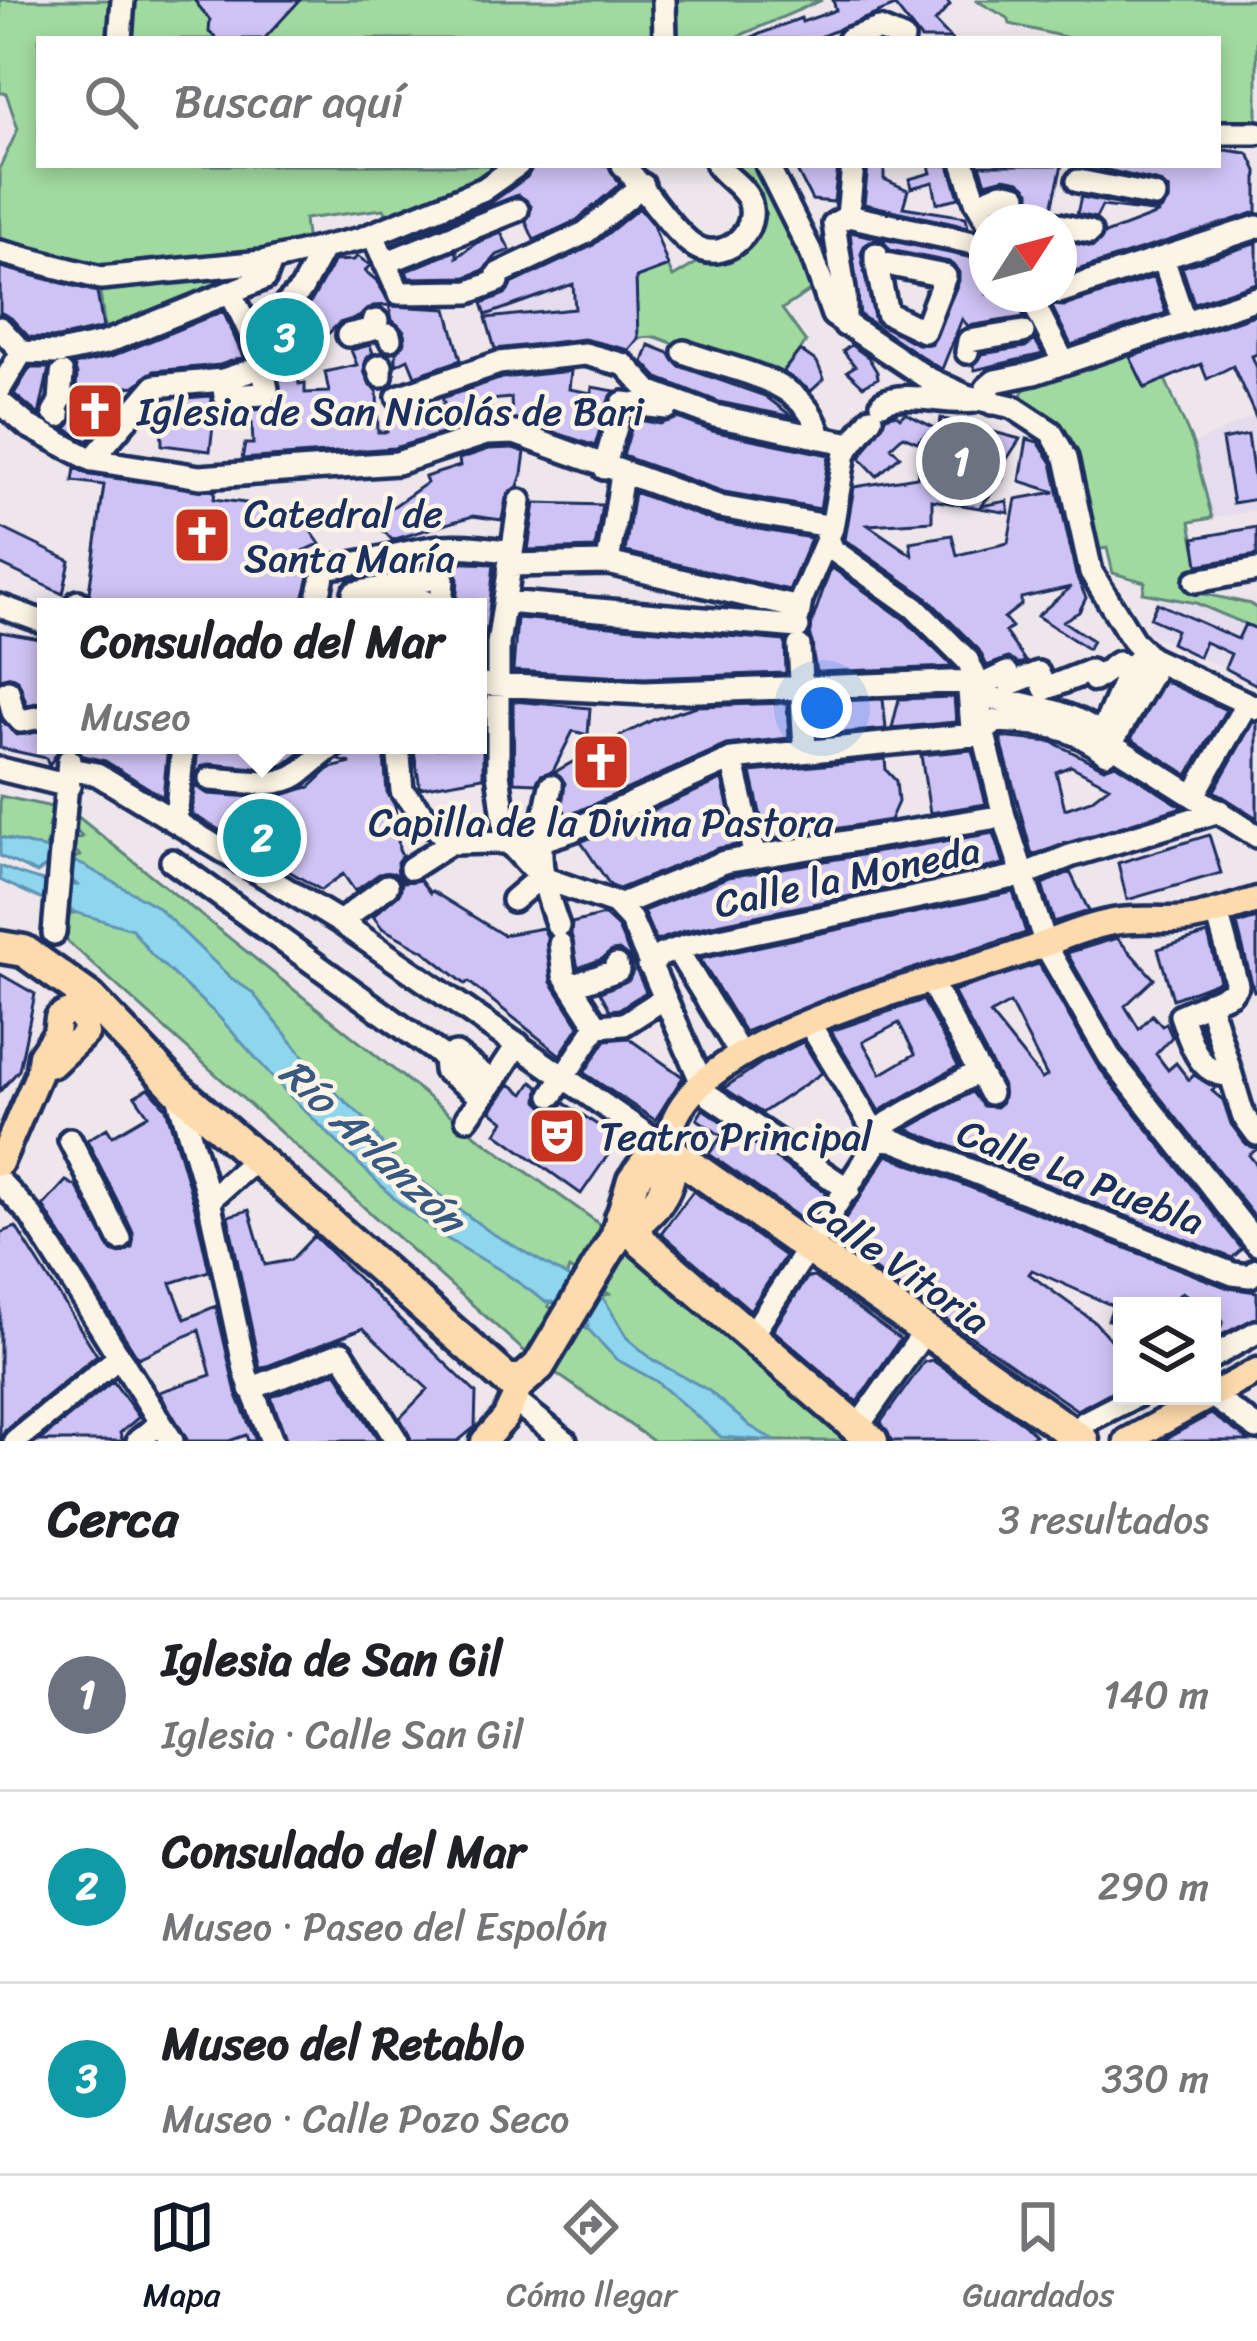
<!DOCTYPE html>
<html lang="es">
<head>
<meta charset="utf-8">
<style>
  :root { --surface:#fff; --page:#f2f2f2; --text:#202124; --muted:#757577; --line:#e0e0e0; --accent:#111827 }
  body { margin:0; font-family:Sriracha,sans-serif; background:var(--page); color:var(--text) }
  .controls { position:absolute; right:36px; bottom:36px; display:grid; overflow:hidden; border-radius:0px; box-shadow:0 6px 18px #0003 }
  .controls button { width:108px; height:108px; display:grid; place-items:center; padding:0; border:0; border-bottom:3px solid var(--line); background:var(--surface); color:var(--text); font:60px sans-serif }
  .compass { position:absolute; left:969px; top:204px; width:108px; height:108px; border-radius:50%; background:var(--surface); box-shadow:0 6px 18px #0003; rotate:54deg }
  .you { position:absolute; left:822px; top:708px; width:42px; height:42px; margin:-30px; border:9px solid #fff; border-radius:50%; background:#1a73e8; box-shadow:0 0 0 18px #1a73e833 }
  .badge { display:grid; place-items:center; width:78px; height:78px; border-radius:50%; background:var(--accent); color:#fff; font-size:39px; font-weight:700 }
  .pin { position:absolute; translate:-50% -50%; border:6px solid #fff; box-shadow:0 3px 12px #0006 }
  .popup { position:absolute; left:37px; top:598px; width:450px; height:156px; box-sizing:border-box; display:grid; place-content:center; border-radius:0px; background:var(--surface); filter:drop-shadow(0 3px 9px #0005); font-size:39px; white-space:nowrap; color:var(--muted) }
  .popup b { font-size:45px; color:var(--text) }
  .popup::after { content:''; position:absolute; left:50%; top:100%; margin-left:-24px; border:24px solid transparent; border-top-color:var(--surface) }
  .list { margin:0; padding:0; list-style:none }
  h2 { display:flex; justify-content:space-between; align-items:center; height:156px; margin:0; padding:0 48px; font-size:51px }
  h2 small { font-size:39px; font-weight:400; color:var(--muted) }
  .list li { display:grid; grid-template-columns:78px 1fr auto; gap:36px; align-items:center; box-sizing:border-box; height:192px; padding:0 48px; border-top:3px solid var(--line) }
  .list b { display:block; font-size:45px; white-space:nowrap }
  .list p { margin:0; font-size:39px; white-space:nowrap; color:var(--muted) }
  .list em { font-size:39px; font-style:normal; color:var(--muted) }
  .icon { flex:none; width:66px; height:66px; fill:none; stroke:currentColor; stroke-width:2; stroke-linecap:round; stroke-linejoin:round }
  .map { position:relative; flex:none; width:1257px; height:1441px; overflow:hidden }
  .search { position:absolute; background:var(--surface); box-shadow:0 6px 18px #0003; left:36px; right:36px; top:36px; height:132px; display:flex; align-items:center; gap:30px; box-sizing:border-box; padding:0 42px; border-radius:0px; color:var(--muted); font-size:45px }
  .sheet { height:732px; background:var(--surface) }
  nav { display:flex; justify-content:space-around; align-items:center; box-sizing:border-box; height:168px; border-top:3px solid var(--line); background:var(--surface); font-size:33px; color:var(--muted) }
  nav a { display:grid; justify-items:center; gap:6px }
  nav .on { color:var(--accent) }
  .map>svg:first-child { display:block }
</style>
</head>
<body>
<div class="map">
<svg width="1257" height="1441" viewBox="0 0 1257 1441">
  <rect width="100%" height="100%" fill="#eee6ea"/>
  <filter id="ink" filterUnits="userSpaceOnUse"><feTurbulence type="fractalNoise" baseFrequency=".00833" numOctaves="2"/><feDisplacementMap in="SourceGraphic" scale="24" xChannelSelector="R" yChannelSelector="G"/><feConvolveMatrix kernelMatrix="1 2 1 2 8 2 1 2 1" color-interpolation-filters="sRGB"/></filter>
  <g filter="url(#ink)">
    <path fill="#e5dced" d="M643 200 668 266 636 279 638 338 634 361 603 352 601 347 544 352 540 332 534 333 538 352 498 360 481 300 484 294 501 275Z
      M1257 415V510L1212 518 1193 444Z
      M1160 595 1196 603 1245 624 1225 668 1145 632Z"/>
    <path fill="#a1da9f" stroke="#5e847e" stroke-width="3" fill-rule="evenodd" d="M0 0H822L732 39H39V165H506L482 183 389 220 384 209 304 219 307 245C235 254 154 276 82 264 54 259 27 249 0 241V167L18 129 6 93H0Z
      M975 0H1257V125L1218 123V39H1073L1010 24 1008 18Z
      M730 165H759L802 253 813 289 782 309 806 342 780 375 720 361 656 337 638 338 636 278 668 266 673 277 700 261 743 253 757 240 755 236 761 217 766 214C760 193 745 180 730 165Z
      M243 279 108 330 105 329 99 286Z
      M1128 351 1145 388 1165 379 1193 444 1212 518 1190 522 1202 582 1195 592 1251 604 1257 609V629L1196 603 1143 593 1145 582 1113 573 1107 548 1096 550 1077 481 1021 401 1022 392 1033 382Z
      M0 796 57 808 56 822 50 820 48 827 55 831 53 843 47 841 46 849 0 837Z
      M77 816 478 1137 594 1220 849 1441H653L523 1350 64 938 67 915 74 913 67 906 70 887 77 885 70 878 73 858 80 856 74 849 75 839 82 837 76 830ZM569 1269 609 1294 602 1296 596 1306 599 1312H592L587 1329 548 1306 560 1292 558 1287 563 1286Z"/>
    <path fill="#8dd6ee" stroke="#5f93b4" stroke-width="3" d="M0 837 46 849 85 866 156 906 231 978 252 992 324 1082 366 1120 390 1156 406 1170 490 1232 603 1297 627 1338 653 1360 708 1390 750 1426 775 1441 721 1437 656 1381 616 1359 588 1329V1323L552 1302H546L502 1271 439 1234 397 1201 288 1094 218 1016 151 954 132 929 74 912 67 906 41 899 0 880V866C20 875 57 887 77 885L70 878 44 868 37 873 0 856Z"/>
    <path fill="#cfc3f5" stroke="#1b2f5e" stroke-width="3" fill-rule="evenodd" d="M194 0H300L264 39H217L209 32 210 20Z
      M833 0H946L950 5 935 22 951 39H921L895 6 815 39H747L801 18 802 22 836 10Z
      M1225 150 1247 153 1251 158 1257 171V212L1059 276V240L1093 247 1105 234 1160 213 1102 206 1096 218 1077 214 1081 197 1153 211 1161 210 1169 200V190L1159 182 1085 165H1218V151Z
      M534 165H608L620 184 577 220 534 240 526 222 531 206 518 195 393 244 492 202 527 177Z
      M794 165H838L834 202 812 200Z
      M868 165H884V179L908 190 903 207 966 217 968 227 864 204Z
      M929 165H949L959 198 937 203 933 182 911 188 909 179 931 173Z
      M980 165H1062L1052 208 1030 201V191L1019 181 1004 178 986 183Z
      M639 208 653 225 668 266 636 278 638 339 629 350 584 339 495 349 486 318 575 309 573 284 486 315 482 303 505 294 512 284 592 246Z
      M850 232 987 261V294H1014L1024 317 968 326 962 319 942 369 934 365 860 315ZM875 239 884 242 890 250 949 262 959 272V281L932 344H917L875 321 861 254 864 246Z
      M501 233 510 250 497 255 484 270 466 277 409 278 406 271 457 250V257L476 243Z
      M1257 243V283L1194 303 1182 267Z
      M357 256 370 265 365 271 376 280 392 306 447 309 461 360 415 376 408 359 396 365V352L405 342 404 331 392 320 389 305 373 306 359 317 339 323 307 355 308 359 295 362 299 384 305 383V393L329 392 325 372 357 365 351 350 370 345 373 353 366 358 364 371 370 386 377 390 378 432H387L390 409 402 411 419 406 424 411 444 403 442 398 502 378 571 371 569 389 592 393V387L615 391 609 399 595 446 512 418 511 398 490 400 492 419 394 448 242 459 245 444H253L252 423 241 424V412L275 407 281 395 269 342 312 300 334 261 354 260Z
      M0 267 97 292 103 328 58 338 29 337 11 318 0 312Z
      M1154 277 1166 313 1071 345 1051 305 1064 306Z
      M223 311 243 357 220 365 154 371 135 386 95 391V395L125 398 88 441 66 429 74 417 77 375 74 365 111 357Z
      M1257 314V354L1252 356 1257 368V420L1233 366 1207 379 1201 364 1145 388 1130 357Z
      M1035 340 1043 354 975 370 973 365 982 354 1025 347Z
      M649 345 669 353 679 366 765 396 793 417 719 402 658 378 643 362Z
      M851 345 868 357 877 372 878 378 863 386 847 371 855 366 843 351Z
      M800 350 817 362 824 379 811 391 783 372Z
      M30 368H49L39 415 14 394Z
      M210 396 217 417H214L210 451 162 445 161 403 185 406 186 398Z
      M905 413 939 430 941 418 1020 439 1001 468 1003 479 981 506 1007 501 1009 513 932 500V521L868 525 912 555 910 542 952 535 957 555 1008 543 1016 499 1055 492 1020 481 1027 439 1038 442 1052 463 1076 575 1086 598 1079 612 1063 621 1093 641 1088 649 1037 616 1071 587 1021 598V605L1004 618 1012 627 1005 632 1025 661 1019 664 1008 658 987 666 979 650 926 597 845 540 854 487 917 477 925 435 917 442 903 436 891 447 900 456 877 476 860 458 886 417 896 414 900 418Z
      M678 418 712 431 829 455 820 509 724 492 623 456 634 419 660 424Z
      M1248 435 1257 499 1233 503 1222 440Z
      M513 448 525 452 522 474 518 486 506 498 502 520 473 516 392 540 374 520 427 483 425 477 460 466 459 459 489 449Z
      M75 468 90 475 215 491 214 499 253 504 279 525 308 527 320 544 305 550 315 556 301 607 93 606 89 592 104 485 73 481Z
      M634 492 717 522 811 538 789 590 625 552Z
      M535 503 602 505 595 548 528 550Z
      M0 527 70 561 63 594 0 564Z
      M1257 527V555L1198 565 1194 538Z
      M443 562 494 564 483 669H478V607H456L458 579 453 568 436 563 398 570 429 564Z
      M831 567 905 620 953 667 816 672 810 636 812 622Z
      M1157 603 1238 639 1245 624 1257 629V685L1225 668 1231 654 1205 642 1199 657 1171 643 1176 630 1150 618Z
      M517 618 785 641 786 673 644 678 513 671Z
      M0 632 46 640V701L27 705 18 680 11 676 0 679Z
      M1164 681 1226 710 1188 775 1131 739Z
      M954 697 956 722 892 728 899 699Z
      M478 699H483V777L420 788 413 745H424V749L478 745Z
      M883 699 886 729 819 735 817 702Z
      M513 701 590 708 588 735 573 731 553 771 541 775 536 783 514 782Z
      M787 703 789 738 726 745 567 816 562 806 565 783 555 772 606 743 655 719 697 706Z
      M0 719 17 735 46 731V745H168L163 797 105 761 83 756 71 745 58 751 49 766 46 758 0 748Z
      M1253 722 1257 723V818L1214 791Z
      M1000 737 1052 742 1104 768 1115 764 1182 807 1032 855ZM1071 766 1109 786 1091 800 1065 809 1056 772Z
      M198 745H299V754L284 765 256 768 210 764 202 766 195 777 197 787 208 794 267 798 310 787 330 768 351 763 340 760 350 745H383L387 792 395 806 399 850 402 856 397 862 398 875 405 882 420 880 430 893 432 891 503 935 543 928 547 936 551 982 579 1026 560 1055 469 982 465 984 424 951 382 928 373 916 400 893 402 883 394 873 379 874 355 891 343 874 321 890 192 814Z
      M972 750 986 804 930 813 921 755Z
      M885 759 886 770 896 781 898 802 890 820 766 840 751 772Z
      M722 780 737 845 719 848 619 889 610 885 581 842Z
      M994 833 1004 864 684 931 656 941 643 911 728 877Z
      M1209 835 1221 873 1127 900 1118 863Z
      M1070 872 1089 911 1054 922 1042 884Z
      M1013 892 1026 933 852 988 745 1032 700 959Z
      M604 915 618 928 646 992 619 1009 610 1010 600 992 629 980 633 971 629 958 619 950 612 951 602 959 578 968 571 934 572 923Z
      M1257 918V990L1254 991 1237 924Z
      M1208 934 1220 981 1173 999 1158 949Z
      M1117 938 1154 979 1125 1006 1139 1029 1152 1015 1162 1026 1166 1023 1172 1037 1156 1054 1168 1070 1176 1063 1189 1080 1194 1075 1215 1088 1212 1091 1223 1100 1231 1124 1246 1144 1257 1149 1249 1155 1257 1165V1220L1121 1048 1067 953Z
      M1039 964 1097 1065 1242 1249 1232 1258 907 1129 972 1092 983 1106 996 1107 1002 1102 1003 1086 953 991ZM1010 1003 1047 1076 1042 1079 990 1014Z
      M0 974 35 994 19 1070 0 1091Z
      M923 1000 958 1066 879 1111 831 1031ZM899 1023 915 1054 881 1074 863 1042Z
      M628 1038 683 1077 655 1120 584 1073 606 1040Z
      M803 1042 822 1073 762 1113 724 1088 761 1063Z
      M532 1082 539 1087 538 1101 545 1108 558 1109 564 1103 619 1139 581 1194 496 1133 504 1121 491 1111 510 1084 524 1094Z
      M149 1088 166 1108 194 1204 209 1271 171 1283 185 1319 216 1306 236 1393 256 1441H248L246 1435 229 1441H188L159 1392 211 1375 199 1330 138 1358 43 1206 66 1181 77 1187 111 1251 120 1254 132 1248 133 1232 87 1140 107 1128 112 1136 148 1115 135 1096Z
      M703 1109 826 1193 807 1223 709 1154 722 1136 697 1119Z
      M887 1155 1228 1288 1257 1292V1317L1215 1338 1223 1322 1212 1306H1202L1182 1292 1169 1306H1122V1324L1108 1320 1113 1306 1032 1270 1029 1274 1095 1322 1115 1345 1122 1342V1386L1077 1410 837 1244 833 1238Z
      M693 1191 785 1256 750 1310 661 1233Z
      M249 1210 265 1265 291 1260 314 1236 476 1393 475 1427 458 1441H412L400 1418 428 1389 363 1328 260 1369 228 1216Z
      M16 1227 97 1355 6 1429 0 1441V1233Z
      M814 1277 900 1339 857 1402 773 1330 807 1278Z
      M932 1360 1024 1424 1035 1435 1023 1441H892L881 1422 924 1362Z
      M336 1372 379 1441H287L271 1397Z
      M113 1381 139 1417 120 1433 123 1441H39Z
      M1211 1414 1250 1441H1162Z"/>
    <g fill="none" stroke-linecap="round" stroke-linejoin="round">
      <defs>
        <path id="minor" d="M664 0 665 39
          M120 39 123 0
          M849 39 879 29 903 39
          M1218 133H1257
          M623 165C643 185 677 240 700 249 729 260 760 229 749 200 743 186 726 177 717 165
          M767 165 812 255 833 315 927 378 966 396 1013 407 1051 432 1066 458 1091 572 1134 642 1150 658 1257 708
          M964 165 976 201 988 222
          M1078 181 1155 196
          M990 198 1002 193 1016 196 1012 212 1048 222
          M848 216 987 246
          M1059 225 1090 232
          M373 235 399 293 469 292 498 281V274L585 233 643 185
          M0 252 101 278 262 262 361 239 484 189 518 165
          M876 254V262L887 313 924 331 945 276 876 262
          M1163 258 1185 323
          M385 263 517 210
          M1059 292 1257 227
          M230 293C248 324 260 354 267 389L265 394 225 396 223 380 262 367
          M1029 294 1064 363
          M845 325V296L834 224 848 216 853 165
          M0 328 22 352 59 353 105 343 265 278 269 267 262 262
          M348 335 374 329 373 322 377 321
          M389 335 390 339
          M253 337 301 290 323 249
          M684 352C733 372 808 377 820 438
          M967 352 969 341 1023 332
          M381 376 378 367 381 366
          M0 389 22 352
          M398 397 499 363 585 354 625 365 649 391 715 416 851 444
          M0 402 28 426 92 460 200 477 397 463 486 434 515 433 720 507 822 525 833 550 915 608 968 661 977 681 984 734 1004 816 1047 948 1109 1056 1257 1244
          M882 403C905 390 945 405 974 401
          M992 403 987 388 995 381 1034 373 1257 298
          M59 416 54 413 60 401 62 374
          M92 460 155 386 223 380
          M604 468 623 403 667 408
          M520 501 498 644V773L507 841 540 877 615 903 631 920 701 1081
          M608 563 622 474
          M509 565 608 563 799 608
          M1196 581 1257 570
          M505 602 798 627
          M0 606 46 623
          M78 607V602
          M316 607 325 567C365 565 402 551 442 547 466 545 488 548 511 552
          M440 607 421 600 354 598V593L438 578 443 579 441 607
          M798 617 801 600 832 528 845 453 871 418
          M799 646 805 749
          M1118 663 1151 675 1106 753C1073 725 1041 723 995 721L991 726 972 729 969 691 1007 673 1010 684 1038 673 1045 689 1090 671 1094 680Z
          M478 684 644 693 977 681
          M8 691 13 712 21 721 46 716
          M979 696C1024 704 1080 710 1111 744L1257 836
          M1102 732 1129 670 1139 658
          M398 745 402 791 450 843 539 841 573 830
          M732 759 755 857
          M0 769 69 786
          M69 769 97 774 340 922 670 1151
          M210 779C234 780 277 789 297 775 310 766 321 754 335 745
          M551 786C537 849 536 865 558 926
          M1194 795 1247 703
          M176 820 183 745
          M581 826 732 759 983 734
          M172 861 444 1057 456 1054 493 1082 482 1097 445 1070 444 1057
          M411 868 450 843
          M513 900 540 877
          M619 905 724 862 1004 816
          M1217 912 1237 985 1231 993 1181 1015C1190 1040 1198 1076 1231 1075
          M340 922 387 886
          M54 933 69 760
          M560 944 564 975 597 1026
          M677 950 735 1045
          M649 966 661 955 687 946 1023 875 1070 856 1220 811
          M931 982 990 1093
          M571 986 618 970 616 965
          M1209 1002 1243 1115 1257 1134
          M812 1028 879 1139
          M493 1082 518 1044
          M176 1089 209 1200 246 1374 272 1441
          M552 1095 597 1026 624 1024 663 999
          M710 1096 849 1190
          M467 1118 482 1097
          M874 1131 979 1071
          M879 1139 893 1140 1233 1274 1250 1276 1257 1270
          M70 1140 120 1239
          M0 1182 30 1214 172 1441
          M209 1200 256 1159
          M751 1336 879 1139
          M1212 1357 1257 1332
          M250 1389 342 1353 397 1441
          M1212 1396 1257 1428
          M515 1401 565 1441
          M1085 1422 1136 1396
          M857 1428 925 1331
          M15 1441 119 1357
          M138 1441 154 1428"/>
        <path id="major" d="M53 1064 86 1033 78 1000
          M670 1151C658 1045 922 985 1000 960 1037 949 1075 929 1113 922 1137 917 1162 922 1186 919 1210 916 1234 907 1257 900
          M0 1163 38 1075 41 1055 56 1033 58 1018C74 1005 93 1013 111 1019
          M1212 1395 1257 1371
          M484 1441 505 1418 523 1380
          M1127 1441 1210 1396"/>
        <path id="highway" d="M0 947 24 951 90 998 176 1088 507 1380H523L539 1366 616 1237 633 1180 652 1155 670 1151
          M670 1151 1083 1441
          M621 1218 644 1244 872 1441
          M616 1237C648 1217 675 1192 670 1151"/>
      </defs>
      <use href="#minor" stroke="#1b2f5e" stroke-width="30"/>
      <use href="#major" stroke="#1b2f5e" stroke-width="33"/>
      <use href="#highway" stroke="#1b2f5e" stroke-width="39"/>
      <use href="#minor" stroke="#fcf5e5" stroke-width="21"/>
      <use href="#major" stroke="#fedbac" stroke-width="24"/>
      <use href="#highway" stroke="#fedbac" stroke-width="30"/>
    </g>
  </g>
  <defs>
    <symbol id="church-square" viewBox="-11 -11 22 22"><rect x="-9" y="-9" width="18" height="18" rx="4" fill="#c8321e" stroke="#fcf5e5"/><path d="M-1.2-6h2.4v3.5h3.3v2.4h-3.3V6h-2.4V-.1h-3.3v-2.4h3.3Z" fill="#fff"/></symbol>
    <symbol id="theatre-square" viewBox="-11 -11 22 22"><rect x="-9" y="-9" width="18" height="18" rx="4" fill="#c8321e" stroke="#fcf5e5"/><path d="M-5-5.5Q0-4 5-5.5V0Q5 5 0 6Q-5 5-5 0ZM-3.3-2.5H-1v1.5H-3.3ZM1-2.5H3.3v1.5H1ZM-2.8 1Q0 5.5 2.8 1Z" fill="#fff"/></symbol>
  </defs>
  <g fill-rule="evenodd">
    <use href="#church-square" x="62" y="378" width="66" height="66"/>
    <use href="#church-square" x="169" y="502" width="66" height="66"/>
    <use href="#church-square" x="568" y="729" width="66" height="66"/>
    <use href="#theatre-square" x="524" y="1103" width="66" height="66"/>
  </g>
  <g text-anchor="middle" stroke-width="9" stroke-linejoin="round" paint-order="stroke">
    <g font-size="39" fill="#1b2f5e" stroke="#fcf5e5" text-anchor="start">
      <text x="137" y="425">Iglesia de San Nicolás de Bari</text>
      <text x="244" y="527">Catedral de<tspan x="244" dy="45">Santa María</tspan></text>
      <text x="601" y="836" text-anchor="middle">Capilla de la Divina Pastora</text>
      <text x="599" y="1150">Teatro Principal</text>
    </g>
    <g font-size="39" fill="#1b2f5e" stroke="#fcf5e5">
      <text transform="translate(847 876) rotate(-12)" y="14">Calle la Moneda</text>
      <text transform="translate(1081 1176) rotate(21)" y="14">Calle La Puebla</text>
      <text transform="translate(899 1264) rotate(35)" y="14">Calle Vitoria</text>
    </g>
    <g font-size="42" font-style="italic" fill="#385982" stroke="#fcf5e5">
      <text transform="translate(373 1145) rotate(43)" y="15">Río Arlanzón</text>
    </g>
  </g>
</svg>
<div class="controls">
<button><svg class="icon" aria-label="layers" viewBox="0 0 24 24"><path d="M12 4l9 5-9 5-9-5zM3 14l9 5 9-5"/></svg></button>
</div>
<svg class="compass" viewBox="-18 -18 36 36"><path d="M0-13l5 13h-10z" fill="#e53935"/><path d="M0 13l5-13h-10z" fill="#757577"/></svg>
<div class="you"></div>
<div class="pin badge" style="left:961px;top:461px;background:#6b7280">1</div>
<div class="pin badge" style="left:262px;top:838px;background:#0f9aa8">2</div>
<div class="popup"><b>Consulado del Mar</b>Museo</div>
<div class="pin badge" style="left:285px;top:337px;background:#0f9aa8">3</div>
<div class="search"><svg class="icon" aria-label="search" viewBox="0 0 24 24"><circle cx="10" cy="10" r="6"/><path d="M15 15l6 6"/></svg>Buscar aquí</div>
</div>
<section class="sheet">
<h2>Cerca<small>3 resultados</small></h2>
<ul class="list">
<li><span class="badge" style="background:#6b7280">1</span><div><b>Iglesia de San Gil</b><p>Iglesia · Calle San Gil</p></div><em>140 m</em></li>
<li><span class="badge" style="background:#0f9aa8">2</span><div><b>Consulado del Mar</b><p>Museo · Paseo del Espolón</p></div><em>290 m</em></li>
<li><span class="badge" style="background:#0f9aa8">3</span><div><b>Museo del Retablo</b><p>Museo · Calle Pozo Seco</p></div><em>330 m</em></li>
</ul>
</section>
<nav>
<a class="on"><svg class="icon" aria-label="map" viewBox="0 0 24 24"><path d="M3 6l6-2 6 2 6-2v14l-6 2-6-2-6 2zM9 4v14M15 6v14"/></svg>Mapa</a>
<a><svg class="icon" aria-label="directions" viewBox="0 0 24 24"><path d="M12 3l9 9-9 9-9-9zM9 14v-3h6M13 9l2 2-2 2"/></svg>Cómo llegar</a>
<a><svg class="icon" aria-label="saved" viewBox="0 0 24 24"><path d="M7 4h10v16l-5-4-5 4z"/></svg>Guardados</a>
</nav>
</body>
</html>
